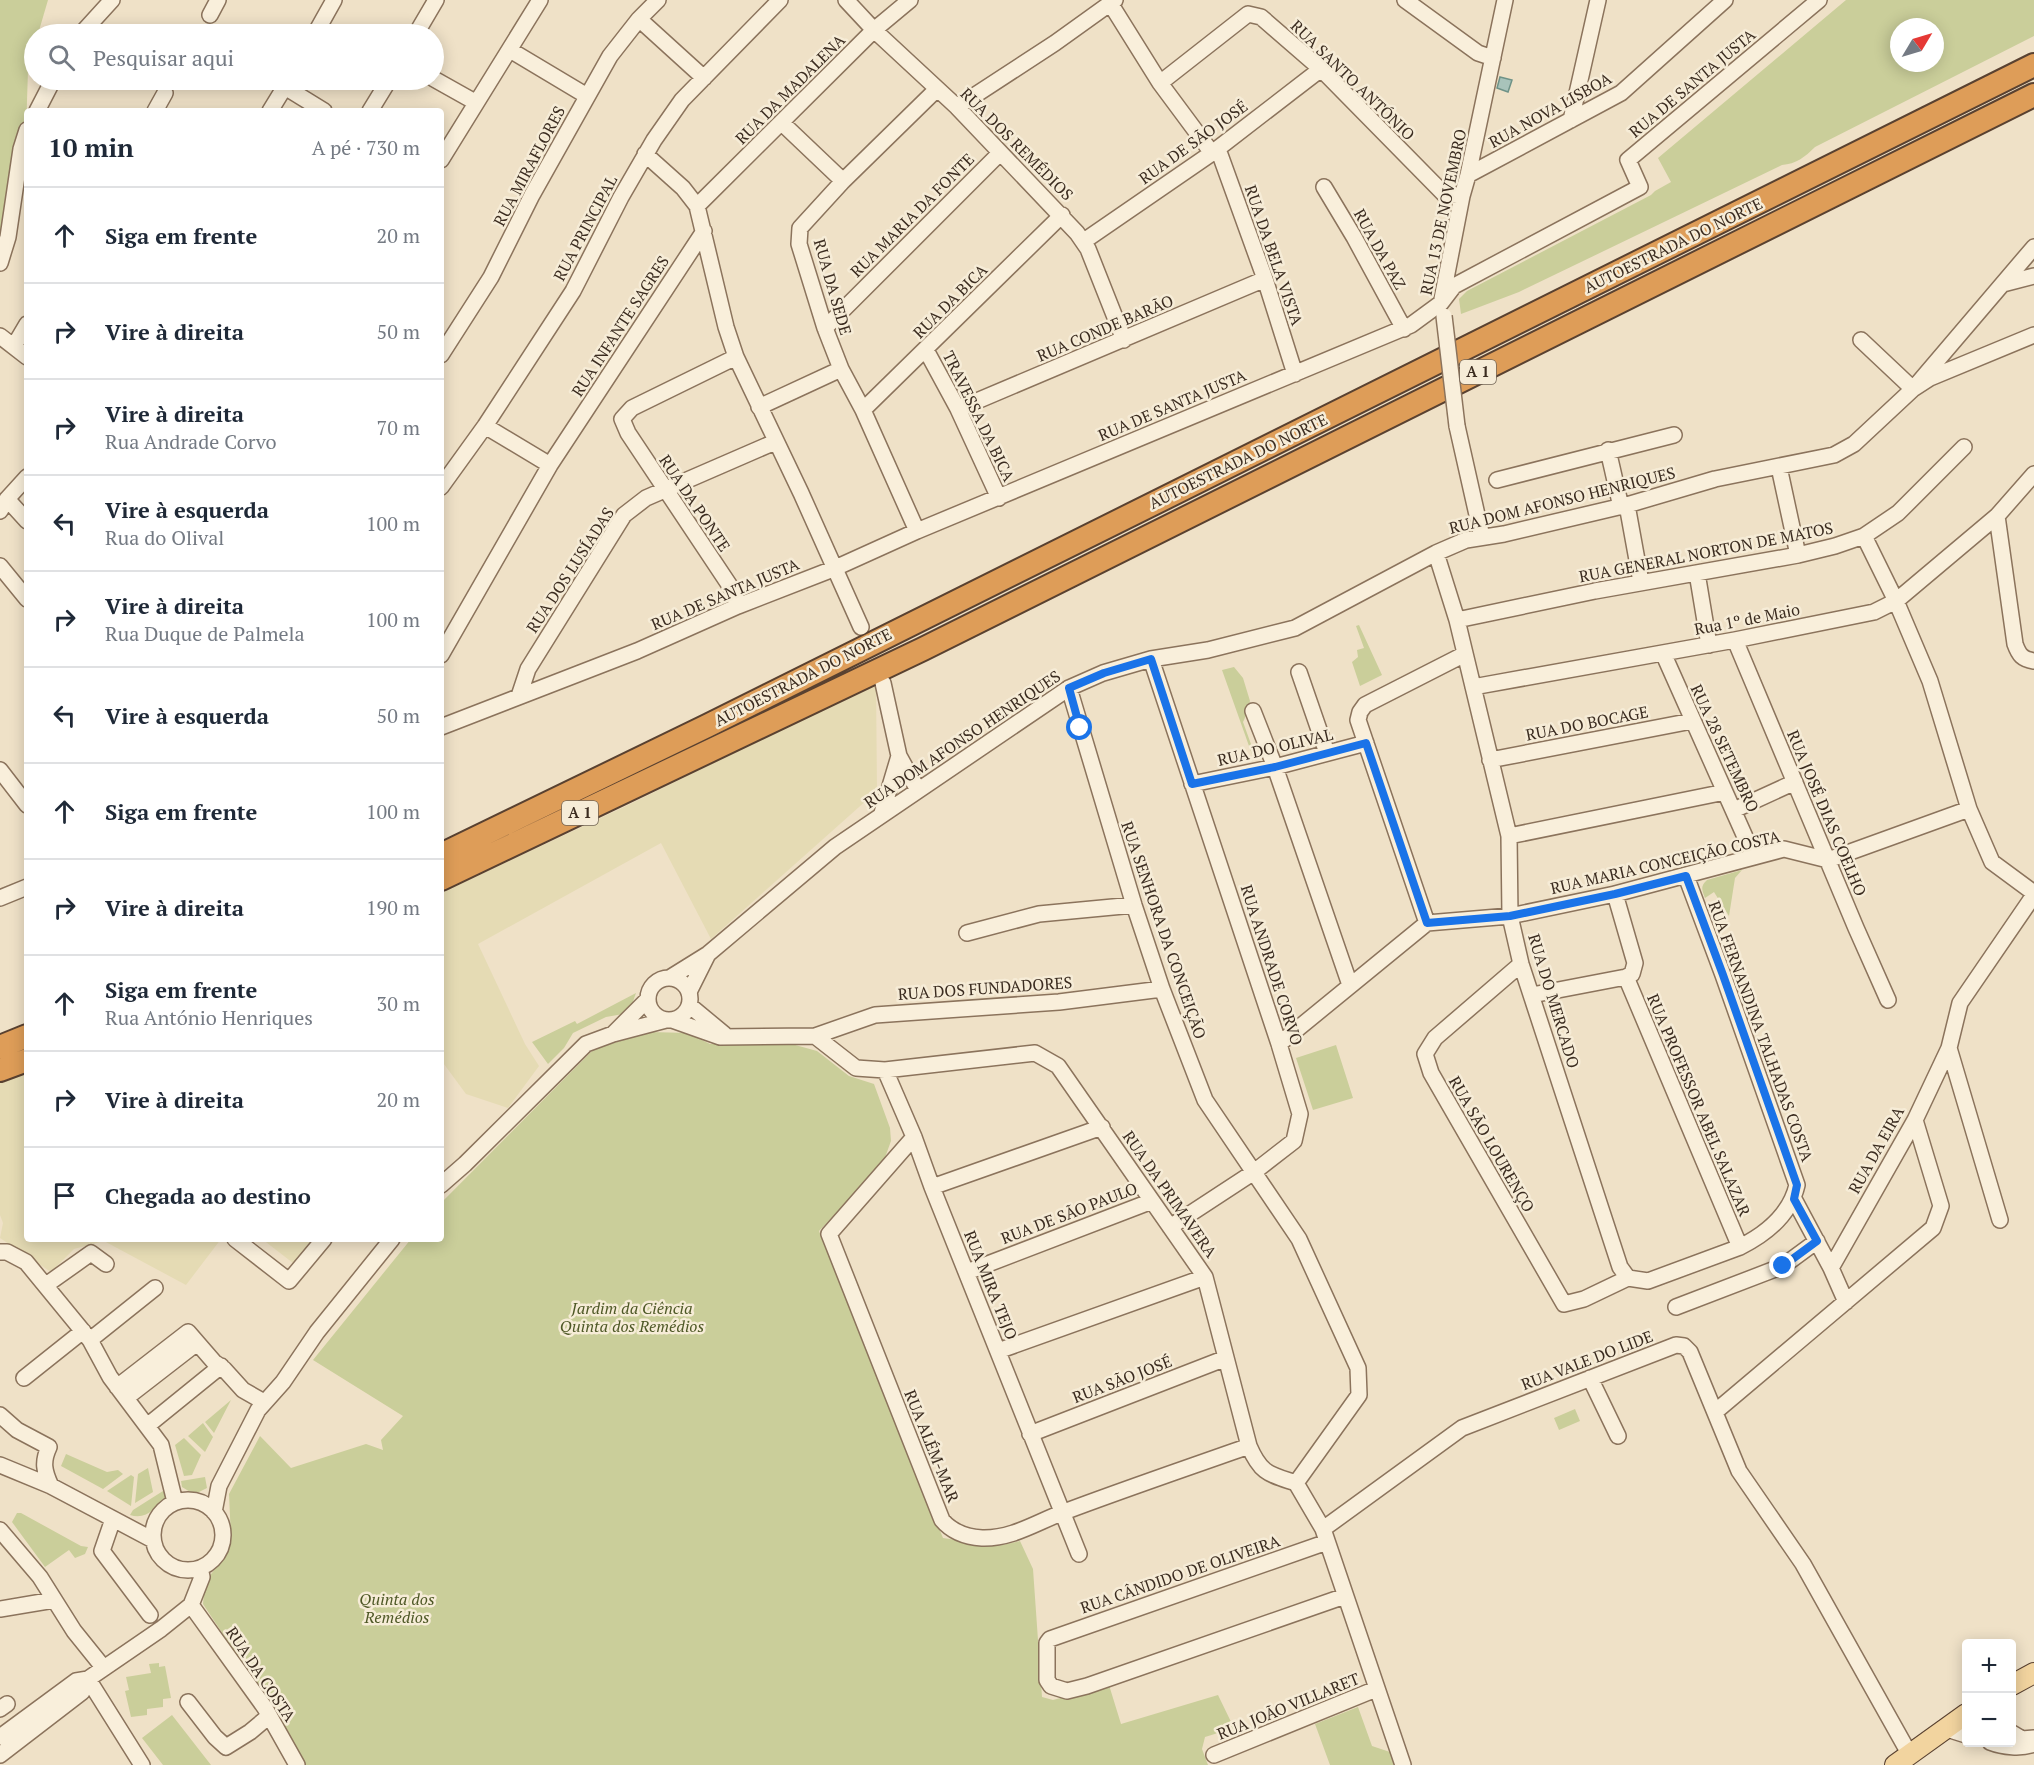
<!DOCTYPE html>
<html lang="pt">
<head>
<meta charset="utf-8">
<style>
  :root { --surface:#fff; --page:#f2f2f3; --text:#1f2937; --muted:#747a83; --line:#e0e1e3 }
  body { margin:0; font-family:"PT Serif",serif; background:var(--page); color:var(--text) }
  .controls { position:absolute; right:18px; bottom:18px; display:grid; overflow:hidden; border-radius:6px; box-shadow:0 3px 15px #0003 }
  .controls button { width:54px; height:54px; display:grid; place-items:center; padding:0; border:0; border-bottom:2px solid var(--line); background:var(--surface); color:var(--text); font:30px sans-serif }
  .compass { position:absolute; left:1890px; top:18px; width:54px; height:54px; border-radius:50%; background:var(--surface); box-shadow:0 3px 15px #0003; rotate:52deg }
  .stop { position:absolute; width:18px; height:18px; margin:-14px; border:4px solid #1a73e8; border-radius:50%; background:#fff }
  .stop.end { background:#1a73e8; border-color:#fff; box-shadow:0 2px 6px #0008 }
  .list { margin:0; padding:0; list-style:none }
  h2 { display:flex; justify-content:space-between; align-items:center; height:78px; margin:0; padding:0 24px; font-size:26px }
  h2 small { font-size:20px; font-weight:400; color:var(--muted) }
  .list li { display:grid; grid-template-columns:39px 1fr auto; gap:18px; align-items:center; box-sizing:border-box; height:96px; padding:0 24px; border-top:2px solid var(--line) }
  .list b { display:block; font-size:22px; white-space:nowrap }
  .list p { margin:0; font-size:20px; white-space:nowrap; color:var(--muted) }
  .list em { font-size:20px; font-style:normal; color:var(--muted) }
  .icon { flex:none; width:33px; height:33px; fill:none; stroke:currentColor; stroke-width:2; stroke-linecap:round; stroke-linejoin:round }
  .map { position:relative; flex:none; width:2034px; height:1765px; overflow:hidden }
  .search { position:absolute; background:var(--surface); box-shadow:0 3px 15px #0003; left:24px; top:24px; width:420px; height:66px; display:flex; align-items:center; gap:15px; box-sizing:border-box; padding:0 21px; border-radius:33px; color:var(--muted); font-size:22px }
  .panel { position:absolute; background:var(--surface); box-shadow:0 3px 15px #0003; left:24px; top:108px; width:420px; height:1134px; border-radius:6px }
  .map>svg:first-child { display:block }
</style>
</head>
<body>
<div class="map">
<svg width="2034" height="1765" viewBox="0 0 2034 1765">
  <rect width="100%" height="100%" fill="#efe1c7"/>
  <path fill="#e5dbb4" d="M876 683 877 791 711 939 661 843 478 944 525 1044 539 1066 508 1108 466 1094 441 1060V893L624 807Z
    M27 1072V1239H221L186 1285 104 1241 74 1249 51 1272 0 1238 3 1223 0 1215V1083Z
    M262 1239H313L293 1263Z"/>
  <path fill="#cace9a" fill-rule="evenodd" d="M0 0H48L38 34H34V48L28 70 26 132 0 256Z
    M1846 0H2034V36L1815 147C1805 157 1796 164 1782 165L1519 292 1461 314 1459 299 1467 291 1651 195 1655 191 1671 182 1658 158ZM1899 27H1935V63H1899Z
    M1359 625 1382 675 1360 686 1352 662 1358 657 1357 650 1364 648 1356 626Z
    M1234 667 1243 678 1250 701C1246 709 1247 715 1243 722L1256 758 1254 760 1222 670Z
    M1742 870 1735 878 1729 916 1714 892 1705 898C1702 890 1700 886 1707 880Z
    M636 993 631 1007 623 1014 606 1017 573 1033 564 1048 548 1064 532 1042 575 1021 577 1024Z
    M650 1032 688 1033 710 1044 788 1043 817 1051 849 1076 874 1084 890 1128 891 1141 883 1163 819 1231 943 1538 998 1546 1020 1541 1033 1569 1042 1697 1053 1700 1109 1685 1121 1724 1218 1695 1234 1728 1205 1737 1202 1749 1208 1765H303L256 1684 203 1604 205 1582 228 1552 231 1538 229 1494 260 1436 291 1468 366 1444 383 1450 381 1440 403 1416 313 1360 411 1239H441V1203L594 1049Z
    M1336 1045 1353 1098 1313 1110 1296 1058Z
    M231 1400 214 1433 205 1422Z
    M1575 1409 1580 1421 1559 1430 1554 1418Z
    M203 1423 213 1437 205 1452 188 1436Z
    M184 1438 201 1455 192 1475 184 1476 175 1445Z
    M66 1454 107 1472 118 1470 123 1474 103 1489 61 1466Z
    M148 1468 153 1492 135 1503 138 1474Z
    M131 1475 134 1477 131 1506 107 1491Z
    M205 1477 207 1488 197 1493H192L182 1487 181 1481Z
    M163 1491 167 1497C155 1508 147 1520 130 1515L133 1510Z
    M17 1513H21L81 1546 88 1547 85 1554 75 1558 69 1550 45 1567 12 1522Z
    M159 1663V1667L165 1666 171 1698 163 1699V1707L147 1709V1715L131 1717 125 1691 129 1690 126 1677 151 1673 149 1664Z
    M1358 1707 1372 1746 1390 1752 1397 1765H1330L1315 1724Z
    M172 1715 211 1765H163L142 1738Z"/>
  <path fill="#a8c3ba" stroke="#6e9287" stroke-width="1.5" d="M1500 77 1512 80 1508 92 1497 88Z"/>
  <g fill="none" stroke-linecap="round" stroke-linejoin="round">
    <defs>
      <path id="minor" d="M846 0 874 30 957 107 1077 233 1088 249 1124 340
        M1405 0 1478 53 1493 58
        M1110 3 1160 83 1212 153
        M210 15 218 0
        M639 19 704 78
        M81 34 112 0
        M315 34 334 0
        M416 34 436 0
        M510 50 587 96
        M434 79 475 102
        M1160 83 1248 14 1261 17 1321 69 1444 194 1462 196
        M285 87 324 111
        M957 107 1055 43 1115 0
        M37 111 53 80
        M155 111 165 93
        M270 111 289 80
        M370 111 389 80
        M1571 120 1598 0
        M782 123 843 181
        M1218 149 1265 279 1295 374
        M645 154 683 188 697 206 726 327 736 357 801 493 861 627
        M441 160 540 0
        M1468 175 1621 93 1725 0
        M1324 187 1354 237 1404 329
        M697 206 874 30 910 0
        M1084 241 1212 153 1321 69
        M0 263 8 237 21 149 27 130
        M2003 284 2034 276
        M1442 299 1462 196 1468 175 1505 0
        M825 328 1000 153
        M0 336 27 357
        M1861 340 1913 389 2034 247
        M14 346 27 324
        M926 350 958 409 999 498
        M441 355 491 277 532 195 610 56 639 19 658 0
        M736 357 632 408 622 419 628 433 734 592 738 606
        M759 407 841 369
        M958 409 1265 279
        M863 410 1062 215
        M485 426 550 465
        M1457 426 1482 537
        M1608 450 1621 507
        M1779 467 1798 555
        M1497 480 1674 435
        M441 487 485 426 573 291 621 197 654 140 682 100 780 0
        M7 499 27 521
        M1627 505 1641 582
        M0 511 7 499 27 477
        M1997 516 2015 644C2019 655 2022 659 2034 661
        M917 531 863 410 841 369 825 328 799 244 800 228 843 181 936 90
        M1864 536 1896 601 1930 681 1969 809 1992 862 2034 893
        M1436 553 1457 620 1509 836 1510 916 1521 964 1620 1267 1628 1278
        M0 566 27 599
        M1697 573 1709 645
        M1457 620 1595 591 1798 555 1835 546 1864 536 1898 513 1964 447
        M1735 640 1856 928 1888 1000
        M1663 653 1754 857
        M441 655 550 465 704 231
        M1151 659 1279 1044 1300 1114 1294 1141 1254 1172 1170 1227
        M1299 672 1327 753
        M883 683 899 756 918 790
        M1473 687 1735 640 1874 612 1896 601 1997 516 2034 474
        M1069 688 1134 905 1162 989 1205 1100 1299 1239 1358 1368 1359 1395 1296 1483
        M519 696 528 669 624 515 646 498 775 442
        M1253 711 1275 767 1350 985
        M441 727 637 651 738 606 833 569 917 531 1411 325 1441 303 1454 286 1640 187 1628 160 1819 0
        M1490 760 1692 721
        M0 770 27 805
        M1192 784 1275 767 1366 743
        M1734 810 1795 782
        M882 813 899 756
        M1509 836 1725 792
        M1828 860 1969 809
        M0 898 27 887
        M1427 923 1358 720 1360 712 1365 705 1465 654
        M967 933 1039 914 1134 905
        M1521 964 1435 1038 1425 1054 1431 1073 1564 1304 1584 1299 1628 1278
        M671 977 708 954 835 847 1069 688 1103 673 1151 659 1208 650 1295 628 1436 553 1466 540 1504 534 1627 505 1715 479 1834 455 1854 444 1913 389 1930 378 2034 335
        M1626 977 1740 1247
        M648 999a21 21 0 1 1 42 0a21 21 0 1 1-42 0Z
        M689 992 708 954
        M1532 995 1626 977 1632 974 1635 963 1615 894
        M689 1005 724 1034
        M672 1020 720 1037 815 1036 856 1068 885 1070 1035 1053 1058 1066 1205 1277 1249 1446C1261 1474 1269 1474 1296 1483L1323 1529 1403 1765
        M613 1034 647 1000
        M815 1036 875 1015 1059 1002 1162 989
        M1279 1044 1427 923 1510 916 1615 894 1784 849 1828 860
        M1949 1048 2000 1220
        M885 1070 914 1137 932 1187 1079 1554
        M914 1137 829 1234 942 1520C952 1532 966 1537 982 1538 1012 1539 1037 1522 1064 1512 1125 1489 1187 1468 1249 1446
        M441 1185 465 1164 586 1044 613 1034 666 1020
        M932 1187 1102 1127
        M1794 1199 1831 1268 1846 1302
        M235 1239 289 1281 324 1239
        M0 1252H7L26 1262 90 1340 110 1377 161 1445 175 1502
        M1831 1268 1915 1120 1949 1048 1960 1003 2034 895
        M967 1272 1152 1201
        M1628 1278 1648 1281 1740 1247C1766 1234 1790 1215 1797 1185L1723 975 1686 876
        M46 1285 91 1253 106 1264
        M1676 1307 1783 1266 1817 1241
        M90 1340 155 1288
        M998 1351 1205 1277
        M24 1378 83 1331
        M1590 1378 1618 1436
        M117 1387 188 1332 214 1362 224 1369 243 1390 264 1402
        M126 1398 197 1343
        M1715 1412 1933 1228 1941 1206 1915 1120
        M0 1415 17 1430 49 1447C42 1462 44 1471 51 1486
        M147 1426 221 1366
        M1030 1434 1226 1358
        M0 1465 51 1486 153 1540
        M153 1535a35 35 0 1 1 70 0a35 35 0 1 1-70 0Z
        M214 1512 219 1486 258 1410 283 1382 317 1332 392 1239
        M113 1519 102 1551 150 1615
        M1323 1529 1462 1428 1676 1345 1684 1346 1690 1352 1739 1471 1803 1564 1910 1755
        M0 1530 40 1577 74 1631 103 1667
        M1327 1542 1050 1639 1047 1643V1680L1051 1686 1067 1691 1087 1686 1345 1596
        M191 1605 265 1708 297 1765
        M0 1609 54 1600
        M88 1679 142 1765
        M188 1702 215 1737 226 1747 250 1732 269 1716
        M0 1709 7 1704
        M1947 1729 1966 1735
        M2012 1733 2022 1739 2034 1738
        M0 1737 76 1681 88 1679 161 1629 191 1605 202 1577 200 1568
        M1990 1742C2003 1747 2021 1749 2034 1744
        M0 1755 82 1692 88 1679
        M1214 1755 1376 1689"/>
      <path id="major" d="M2012 1685 2034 1673
        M1895 1765 1966 1714"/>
      <path id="highway" d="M441 855 707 726 2034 65
        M441 879 923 649 2034 95
        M0 1047 27 1036
        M0 1070 27 1060"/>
    </defs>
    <use href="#minor" stroke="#8b735c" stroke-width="18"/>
    <use href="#major" stroke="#594130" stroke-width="22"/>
    <use href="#highway" stroke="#594130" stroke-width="26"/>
    <use href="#minor" stroke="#f9efdb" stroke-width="15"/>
    <use href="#major" stroke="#f2d49f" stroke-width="20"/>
    <use href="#highway" stroke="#de9d58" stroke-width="22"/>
    <defs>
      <path id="minor-bridge" d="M1444 316 1457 426"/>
    </defs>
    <use href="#minor-bridge" stroke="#8b735c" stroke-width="18" stroke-linecap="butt"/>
    <use href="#minor-bridge" stroke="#f9efdb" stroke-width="15"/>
  </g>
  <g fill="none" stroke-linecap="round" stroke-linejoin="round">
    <path stroke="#1a73e8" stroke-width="8" d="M1080 728 1069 688 1104 673 1151 659 1192 784 1275 767 1366 743 1427 923 1510 916 1615 894 1686 876 1723 975 1797 1185 1794 1199 1817 1241 1783 1266"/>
  </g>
  <g text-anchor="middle" stroke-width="5" stroke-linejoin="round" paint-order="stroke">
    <g fill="#f6ecd7" stroke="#736657" stroke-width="1.5">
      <rect x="1460" y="360" width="36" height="24" rx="4.5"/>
      <rect x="562" y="801" width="36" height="24" rx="4.5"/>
    </g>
    <g font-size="15" font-weight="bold" fill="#3b2c20">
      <text x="1478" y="377">A 1</text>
      <text x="580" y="818">A 1</text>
    </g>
    <g font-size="16" fill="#3b2c20" stroke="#f6ecd7">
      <text transform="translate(1353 80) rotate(44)" y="6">RUA SANTO ANTÓNIO</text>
      <text transform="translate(1692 83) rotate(-40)" y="6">RUA DE SANTA JUSTA</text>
      <text transform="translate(790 89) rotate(-45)" y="6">RUA DA MADALENA</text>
      <text transform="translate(1550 110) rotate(-29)" y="6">RUA NOVA LISBOA</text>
      <text transform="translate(1193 142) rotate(-36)" y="6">RUA DE SÃO JOSÉ</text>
      <text transform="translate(1017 144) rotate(45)" y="6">RUA DOS REMÉDIOS</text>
      <text transform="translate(529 166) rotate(-62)" y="6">RUA MIRAFLORES</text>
      <text transform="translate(1443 212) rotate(-78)" y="6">RUA 13 DE NOVEMBRO</text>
      <text transform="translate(912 215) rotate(-45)" y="6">RUA MARIA DA FONTE</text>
      <text transform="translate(585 228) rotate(-62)" y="6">RUA PRINCIPAL</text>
      <text transform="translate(1673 245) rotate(-26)" y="6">AUTOESTRADA DO NORTE</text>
      <text transform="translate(1380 249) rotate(61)" y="6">RUA DA PAZ</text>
      <text transform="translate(1274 255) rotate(71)" y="6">RUA DA BELA VISTA</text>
      <text transform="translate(833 287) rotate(74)" y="6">RUA DA SEDE</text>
      <text transform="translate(950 301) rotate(-45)" y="6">RUA DA BICA</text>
      <text transform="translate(620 326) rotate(-57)" y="6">RUA INFANTE SAGRES</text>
      <text transform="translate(1105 328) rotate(-23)" y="6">RUA CONDE BARÃO</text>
      <text transform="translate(1172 405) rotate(-23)" y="6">RUA DE SANTA JUSTA</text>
      <text transform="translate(979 416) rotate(64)" y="6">TRAVESSA DA BICA</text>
      <text transform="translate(1238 461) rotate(-26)" y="6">AUTOESTRADA DO NORTE</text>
      <text transform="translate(1562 500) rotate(-14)" y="6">RUA DOM AFONSO HENRIQUES</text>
      <text transform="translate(695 503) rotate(56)" y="6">RUA DA PONTE</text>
      <text transform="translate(1706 552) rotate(-11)" y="6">RUA GENERAL NORTON DE MATOS</text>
      <text transform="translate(570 570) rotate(-57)" y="6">RUA DOS LUSÍADAS</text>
      <text transform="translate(725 594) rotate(-23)" y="6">RUA DE SANTA JUSTA</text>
      <text transform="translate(1747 619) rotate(-11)" y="6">Rua 1º de Maio</text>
      <text transform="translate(803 677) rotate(-27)" y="6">AUTOESTRADA DO NORTE</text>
      <text transform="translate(1587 723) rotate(-11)" y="6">RUA DO BOCAGE</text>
      <text transform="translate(962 739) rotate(-34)" y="6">RUA DOM AFONSO HENRIQUES</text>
      <text transform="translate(1275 747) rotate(-13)" y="6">RUA DO OLIVAL</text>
      <text transform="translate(1725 748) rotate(65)" y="6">RUA 28 SETEMBRO</text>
      <text transform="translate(1827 813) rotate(67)" y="6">RUA JOSÉ DIAS COELHO</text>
      <text transform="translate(1665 862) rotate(-13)" y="6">RUA MARIA CONCEIÇÃO COSTA</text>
      <text transform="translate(1164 930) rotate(71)" y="6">RUA SENHORA DA CONCEIÇÃO</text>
      <text transform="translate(1272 965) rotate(72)" y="6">RUA ANDRADE CORVO</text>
      <text transform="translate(985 988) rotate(-4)" y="6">RUA DOS FUNDADORES</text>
      <text transform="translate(1554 1001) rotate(73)" y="6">RUA DO MERCADO</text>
      <text transform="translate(1761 1031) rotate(70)" y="6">RUA FERNANDINA TALHADAS COSTA</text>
      <text transform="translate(1699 1105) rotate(67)" y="6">RUA PROFESSOR ABEL SALAZAR</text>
      <text transform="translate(1492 1144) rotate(60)" y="6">RUA SÃO LOURENÇO</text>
      <text transform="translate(1876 1150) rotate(-61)" y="6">RUA DA EIRA</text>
      <text transform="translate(1170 1194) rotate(55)" y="6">RUA DA PRIMAVERA</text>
      <text transform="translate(1069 1213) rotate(-21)" y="6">RUA DE SÃO PAULO</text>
      <text transform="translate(991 1285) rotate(68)" y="6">RUA MIRA TEJO</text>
      <text transform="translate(1587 1360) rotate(-21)" y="6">RUA VALE DO LIDE</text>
      <text transform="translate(1122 1379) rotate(-21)" y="6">RUA SÃO JOSÉ</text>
      <text transform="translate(932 1446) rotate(68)" y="6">RUA ALÉM-MAR</text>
      <text transform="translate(1180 1574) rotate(-19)" y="6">RUA CÂNDIDO DE OLIVEIRA</text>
      <text transform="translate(261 1674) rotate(56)" y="6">RUA DA COSTA</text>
      <text transform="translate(1288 1706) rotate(-22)" y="6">RUA JOÃO VILLARET</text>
    </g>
    <g font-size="16" font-style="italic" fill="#4e5826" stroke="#f6ecd7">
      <text x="632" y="1314">Jardim da Ciência<tspan x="632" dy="18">Quinta dos Remédios</tspan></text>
      <text x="397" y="1605">Quinta dos<tspan x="397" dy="18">Remédios</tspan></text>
    </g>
  </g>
</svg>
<div class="controls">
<button>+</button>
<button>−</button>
</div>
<svg class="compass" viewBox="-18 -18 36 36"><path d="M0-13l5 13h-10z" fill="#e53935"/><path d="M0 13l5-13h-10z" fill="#747a83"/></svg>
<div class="stop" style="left:1080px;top:728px"></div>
<div class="stop end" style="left:1783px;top:1266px"></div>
<div class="search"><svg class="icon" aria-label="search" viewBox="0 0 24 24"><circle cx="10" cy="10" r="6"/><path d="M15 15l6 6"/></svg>Pesquisar aqui</div>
<section class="panel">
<h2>10 min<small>A pé · 730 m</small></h2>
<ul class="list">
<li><svg class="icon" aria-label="ahead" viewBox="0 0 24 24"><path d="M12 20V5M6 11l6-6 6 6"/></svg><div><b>Siga em frente</b></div><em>20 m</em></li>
<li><svg class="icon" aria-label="right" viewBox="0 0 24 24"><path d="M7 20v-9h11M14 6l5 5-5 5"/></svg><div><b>Vire à direita</b></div><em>50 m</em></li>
<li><svg class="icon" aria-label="right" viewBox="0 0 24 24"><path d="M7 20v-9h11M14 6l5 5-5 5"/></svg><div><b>Vire à direita</b><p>Rua Andrade Corvo</p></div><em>70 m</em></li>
<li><svg class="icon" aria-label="left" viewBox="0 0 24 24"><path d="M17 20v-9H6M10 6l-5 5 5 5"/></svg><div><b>Vire à esquerda</b><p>Rua do Olival</p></div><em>100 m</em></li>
<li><svg class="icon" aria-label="right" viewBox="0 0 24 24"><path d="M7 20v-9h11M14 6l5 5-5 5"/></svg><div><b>Vire à direita</b><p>Rua Duque de Palmela</p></div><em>100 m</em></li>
<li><svg class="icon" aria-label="left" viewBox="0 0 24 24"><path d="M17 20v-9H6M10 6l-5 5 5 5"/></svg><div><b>Vire à esquerda</b></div><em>50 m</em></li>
<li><svg class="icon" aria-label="ahead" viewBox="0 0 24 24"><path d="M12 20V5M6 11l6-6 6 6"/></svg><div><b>Siga em frente</b></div><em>100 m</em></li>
<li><svg class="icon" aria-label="right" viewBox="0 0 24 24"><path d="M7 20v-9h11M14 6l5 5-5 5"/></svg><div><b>Vire à direita</b></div><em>190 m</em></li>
<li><svg class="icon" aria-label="ahead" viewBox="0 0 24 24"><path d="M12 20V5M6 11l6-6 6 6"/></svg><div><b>Siga em frente</b><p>Rua António Henriques</p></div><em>30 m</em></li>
<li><svg class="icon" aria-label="right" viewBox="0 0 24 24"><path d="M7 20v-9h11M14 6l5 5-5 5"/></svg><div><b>Vire à direita</b></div><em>20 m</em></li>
<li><svg class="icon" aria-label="arrive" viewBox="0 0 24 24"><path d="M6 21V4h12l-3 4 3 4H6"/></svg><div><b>Chegada ao destino</b></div></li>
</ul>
</section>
</div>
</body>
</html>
